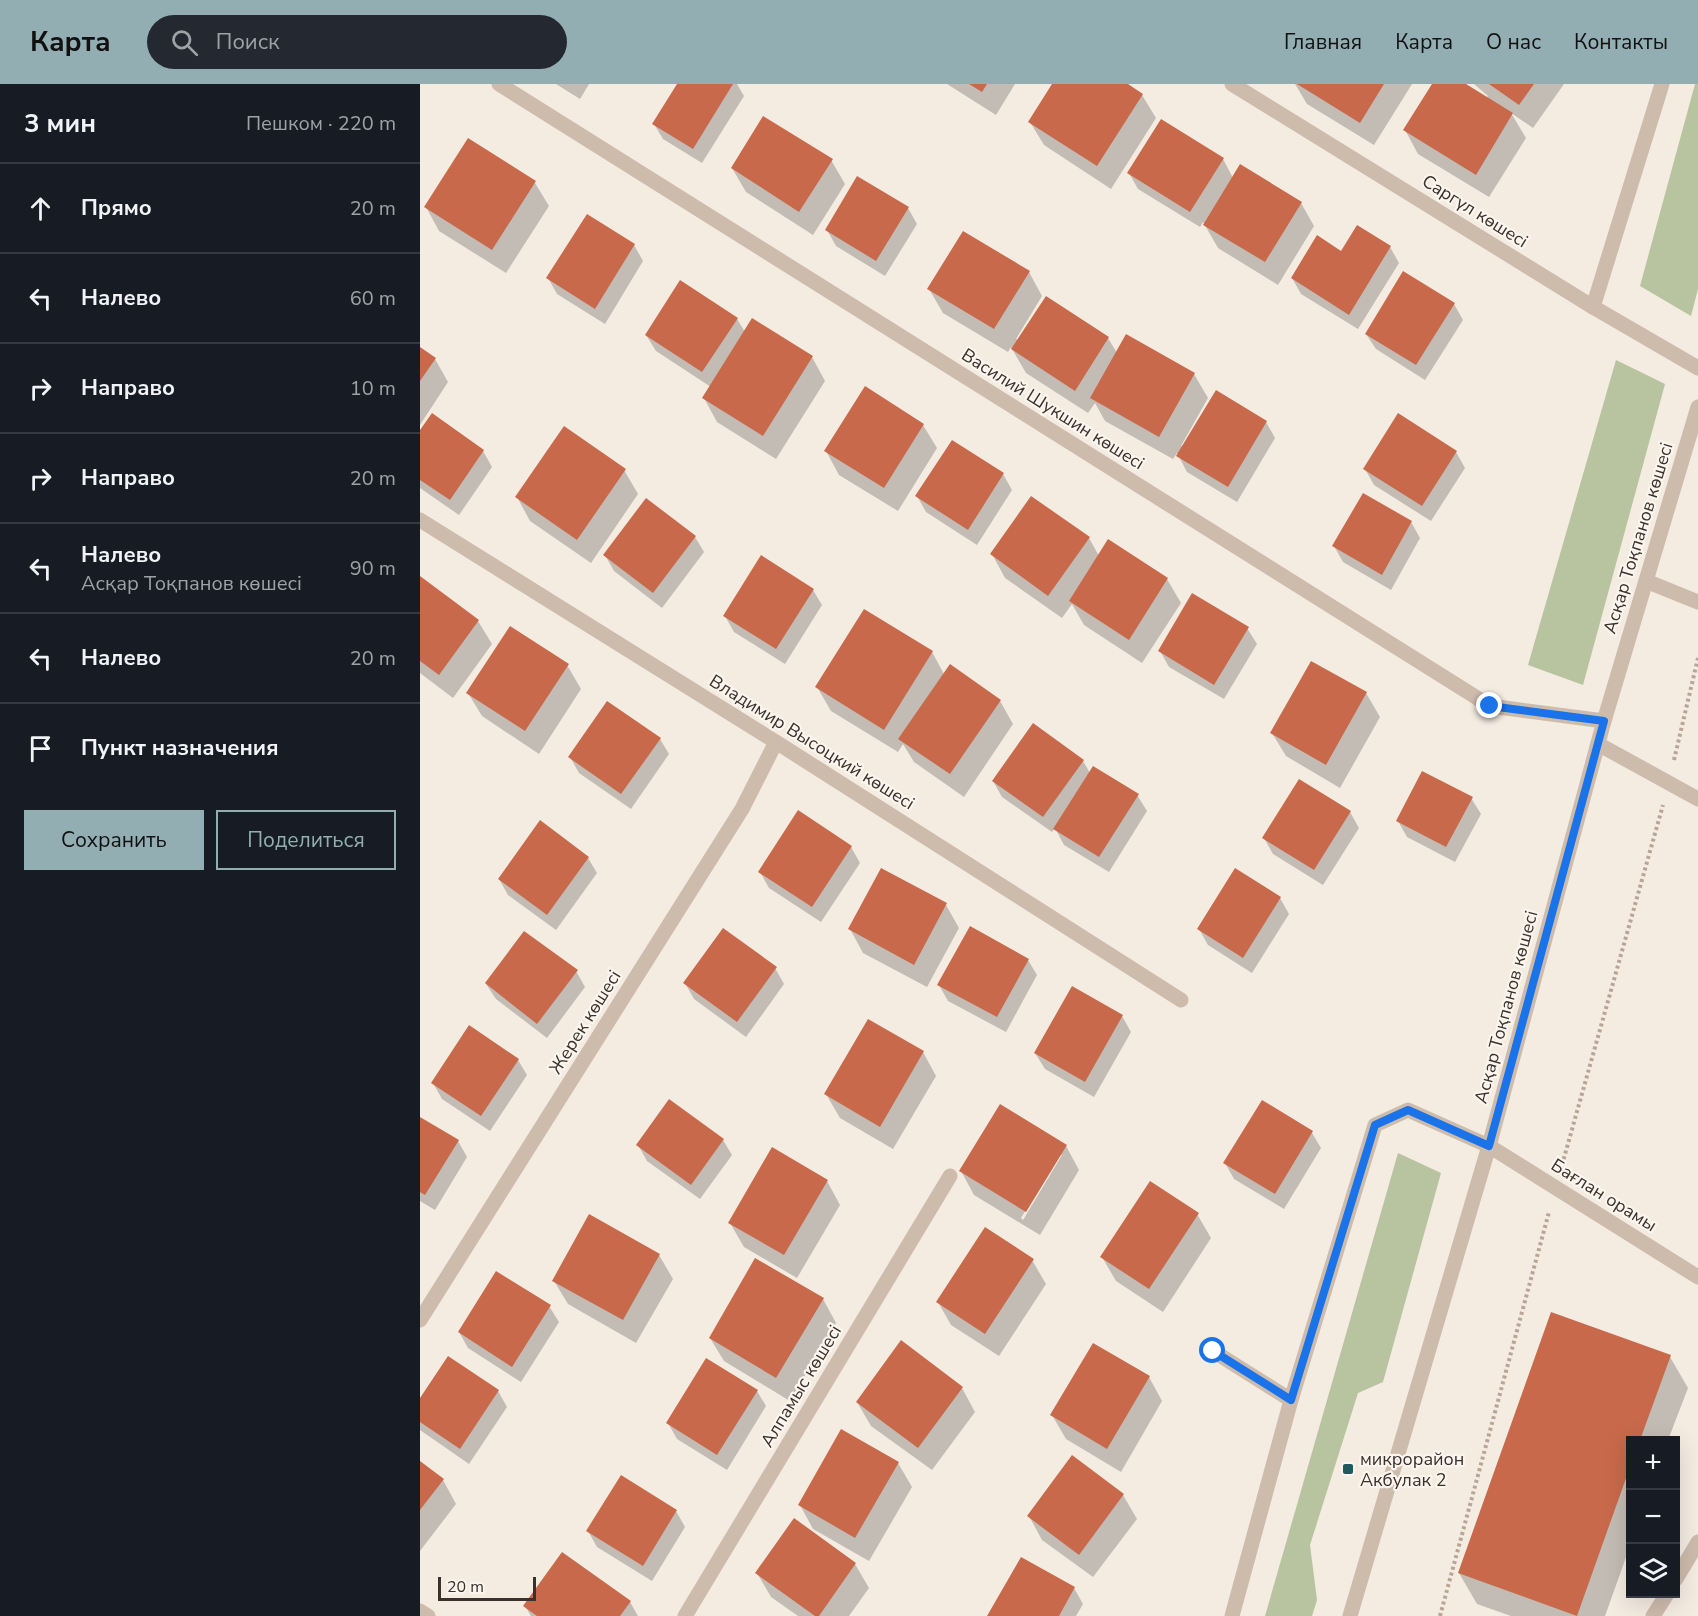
<!DOCTYPE html>
<html lang="ru">
<head>
<meta charset="utf-8">
<style>
  :root { --surface:#171b24; --page:#242831; --text:#f1f3f6; --muted:#9ea1a6; --line:#363941; --accent:#92aeb2 }
  body { margin:0; font-family:"Nunito Sans",sans-serif; background:var(--page); color:var(--text) }
  .controls { position:absolute; right:18px; bottom:18px; display:grid; overflow:hidden; border-radius:0px; box-shadow:0 6px 24px #0002 }
  .controls button { width:54px; height:54px; display:grid; place-items:center; padding:0; border:0; border-bottom:2px solid var(--line); background:var(--surface); color:var(--text); font:30px sans-serif }
  .scale { position:absolute; left:18px; bottom:15px; width:98px; box-sizing:border-box; padding-left:6px; border:3px solid #3b302b; border-top:0; font-size:16px; line-height:21px; white-space:nowrap; color:#3b302b; -webkit-text-stroke:4px #fbf5ee; paint-order:stroke }
  .stop { position:absolute; width:18px; height:18px; margin:-14px; border:4px solid #1a73e8; border-radius:50%; background:#fff }
  .stop.end { background:#1a73e8; border-color:#fff; box-shadow:0 2px 6px #0008 }
  .list { margin:0; padding:0; list-style:none }
  h2 { display:flex; justify-content:space-between; align-items:center; height:78px; margin:0; padding:0 24px; font-size:26px }
  h2 small { font-size:20px; font-weight:400; color:var(--muted) }
  .list li { display:grid; grid-template-columns:39px 1fr auto; gap:18px; align-items:center; box-sizing:border-box; height:90px; padding:0 24px; border-top:2px solid var(--line) }
  .list b { display:block; font-size:22px; white-space:nowrap }
  .list p { margin:0; font-size:20px; white-space:nowrap; color:var(--muted) }
  .list em { font-size:20px; font-style:normal; color:var(--muted) }
  .actions { display:flex; gap:12px; padding:18px 24px }
  .actions a { flex:1; padding:14px 0; border:2px solid var(--accent); border-radius:0px; text-align:center; font-size:21px; color:var(--accent) }
  .actions .main { background:var(--accent); color:#111 }
  .icon { flex:none; width:33px; height:33px; fill:none; stroke:currentColor; stroke-width:2; stroke-linecap:round; stroke-linejoin:round }
  .map { position:relative; flex:none; width:1278px; height:1532px; overflow:hidden }
  header { display:flex; align-items:center; gap:36px; box-sizing:border-box; height:84px; padding:0 30px; background:var(--accent); color:#111 }
  header strong { font-size:28px }
  nav { display:flex; gap:33px; margin-inline-start:auto; font-size:21px }
  .search { width:420px; height:54px; background:var(--page); display:flex; align-items:center; gap:15px; box-sizing:border-box; padding:0 21px; border-radius:33px; color:var(--muted); font-size:22px }
  main { display:flex }
  aside { flex:1; background:var(--surface) }
  .map>svg:first-child { display:block }
</style>
</head>
<body>
<header>
<strong>Карта</strong>
<div class="search"><svg class="icon" aria-label="search" viewBox="0 0 24 24"><circle cx="10" cy="10" r="6"/><path d="M15 15l6 6"/></svg>Поиск</div>
<nav><a>Главная</a><a>Карта</a><a>О нас</a><a>Контакты</a></nav>
</header>
<main>
<aside>
<h2>3 мин<small>Пешком · 220 m</small></h2>
<ul class="list">
<li><svg class="icon" aria-label="ahead" viewBox="0 0 24 24"><path d="M12 20V5M6 11l6-6 6 6"/></svg><div><b>Прямо</b></div><em>20 m</em></li>
<li><svg class="icon" aria-label="left" viewBox="0 0 24 24"><path d="M17 20v-9H6M10 6l-5 5 5 5"/></svg><div><b>Налево</b></div><em>60 m</em></li>
<li><svg class="icon" aria-label="right" viewBox="0 0 24 24"><path d="M7 20v-9h11M14 6l5 5-5 5"/></svg><div><b>Направо</b></div><em>10 m</em></li>
<li><svg class="icon" aria-label="right" viewBox="0 0 24 24"><path d="M7 20v-9h11M14 6l5 5-5 5"/></svg><div><b>Направо</b></div><em>20 m</em></li>
<li><svg class="icon" aria-label="left" viewBox="0 0 24 24"><path d="M17 20v-9H6M10 6l-5 5 5 5"/></svg><div><b>Налево</b><p>Асқар Тоқпанов көшесі</p></div><em>90 m</em></li>
<li><svg class="icon" aria-label="left" viewBox="0 0 24 24"><path d="M17 20v-9H6M10 6l-5 5 5 5"/></svg><div><b>Налево</b></div><em>20 m</em></li>
<li><svg class="icon" aria-label="arrive" viewBox="0 0 24 24"><path d="M6 21V4h12l-3 4 3 4H6"/></svg><div><b>Пункт назначения</b></div></li>
</ul>
<div class="actions"><a class="main">Сохранить</a><a>Поделиться</a></div>
</aside>
<div class="map">
<svg width="1278" height="1532" viewBox="0 0 1278 1532">
  <rect width="100%" height="100%" fill="#f4ebe1"/>
  <path fill="#b8c4a0" d="M1275 0H1278V205L1271 232 1220 202Z
    M1196 276 1245 300 1163 601 1108 581Z
    M978 1069 1021 1089 963 1298 938 1309 890 1461 897 1516 892 1532H845Z"/>
  <path fill="#0003" fill-rule="evenodd" d="M136 0H169L160 15Z
    M258 0H317L324 12 282 79 243 55 234 40Z
    M527 0H595L576 31Z
    M634 0H705L722 11 736 34 691 105 624 61 610 38Z
    M875 0H992L954 61 887 20Z
    M1013 0H1043L1066 14 1068 12 1054 0H1144L1113 44 1091 29 1106 54 1069 113 998 70 985 46Z
    M803 75 813 94 881 119 894 142 858 201 798 164 783 138 780 143 718 105 709 89Z
    M411 76 425 100 393 151 326 108 312 84Z
    M115 99 129 122 86 189 19 147 6 123Z
    M488 124 497 140 465 192 416 162 407 146Z
    M167 132 214 161 223 177 185 240 137 210 128 194Z
    M970 163 979 179 938 245 881 210 872 194 921 169Z
    M609 188 622 212 596 255 599 256 688 254 697 269 774 290 788 314 761 362 846 338 855 354 817 418 767 388 757 369 753 375 685 337 675 319 668 329 606 289 591 263 588 268 523 229 509 205Z
    M1034 220 1043 236 1005 296 956 265 946 250Z
    M317 235 325 248 392 273 405 297 356 375 297 338 284 314 291 303 236 267 226 251Z
    M0 265 15 275 28 298 0 341Z
    M503 341 517 364 478 427 419 391 406 367Z
    M0 349 63 367 72 383 39 431 0 404Z
    M532 358 583 390 592 406 557 461 506 428 497 412Z
    M1036 368 1045 384 1011 437 954 401 945 385Z
    M204 386 218 410 171 479 110 437 97 413Z
    M991 438 1000 454 971 506 923 478 914 462Z
    M275 453 284 468 242 524 194 487 185 471Z
    M669 454 679 472 747 495 761 519 722 579 664 541 652 520 642 534 585 494 572 470Z
    M0 494 58 537 72 560 33 614 0 589Z
    M393 506 402 521 365 580 314 548 305 532Z
    M827 544 837 560 804 615 749 583 740 567Z
    M512 568 524 590 580 617 593 640 544 713 494 678 483 660 478 668 411 627 397 603Z
    M147 581 161 605 119 670 62 632 48 609Z
    M946 609 960 633 920 704 866 672 852 649Z
    M240 655 249 670 211 725 159 689 150 673Z
    M663 677 670 689 717 711 727 727 689 788 644 761 635 744 632 748 582 713 573 697Z
    M1051 714 1061 730 1035 778 987 753 978 737Z
    M930 728 939 744 903 801 853 770 844 754Z
    M431 763 440 779 401 838 349 804 340 788Z
    M168 774 177 789 136 846 88 811 79 795Z
    M860 814 869 830 832 889 788 861 779 845Z
    M526 821 539 844 507 903 443 869 430 845Z
    M608 876 617 891 586 948 528 917 519 901Z
    M355 884 364 900 326 953 274 915 265 899Z
    M156 887 165 903 127 954 76 915 66 900Z
    M702 932 711 948 674 1013 625 985 615 969Z
    M503 968 516 992 473 1065 420 1034 406 1010Z
    M98 976 107 991 70 1047 22 1015 13 999Z
    M0 1034 38 1057 47 1073 15 1126 0 1117Z
    M892 1049 901 1064 864 1125 814 1095 805 1079Z
    M303 1056 312 1071 280 1115 227 1077 218 1061Z
    M646 1062 659 1086 620 1151 554 1111 541 1087ZM639 1071H642L603 1136 601 1134Z
    M407 1097 420 1121 377 1194 324 1163 310 1139Z
    M777 1130 791 1154 743 1228 696 1197 682 1173Z
    M239 1171 253 1195 216 1259 148 1220 134 1197Z
    M612 1176 626 1200 579 1272 531 1241 518 1218Z
    M403 1215 416 1239 370 1317 304 1277 290 1254Z
    M129 1222 139 1238 101 1298 48 1264 39 1248Z
    M1250 1273 1268 1304 1248 1356H1210V1462L1185 1532H1091L1057 1520 1039 1489Z
    M729 1293 742 1317 701 1388 646 1355 632 1331Z
    M542 1304 555 1328 512 1386 451 1342 437 1318Z
    M78 1307 87 1323 49 1380 0 1346V1317Z
    M337 1307 346 1322 307 1386 257 1355 248 1339Z
    M422 1347 478 1379 492 1403 449 1477 393 1445 380 1421Z
    M0 1379 23 1396 36 1420 0 1467Z
    M703 1411 717 1435 673 1493 622 1456 609 1432Z
    M256 1427 265 1443 232 1497 177 1463 168 1447Z
    M435 1480 449 1504 429 1532H378L351 1513 337 1489Z
    M654 1504 663 1520 656 1532H569Z
    M210 1518 218 1532H111L105 1522Z"/>
  <path fill="#c8694b" d="M257 0H313L273 65 232 40Z
    M549 0H567L562 8Z
    M632 0H708L723 10 677 82 608 38Z
    M877 0H964L940 39Z
    M1012 0H1046L1093 29 1056 91 983 46Z
    M1069 0H1114L1099 21Z
    M343 32 413 75 379 128 311 84Z
    M741 35 804 74 770 128 707 89Z
    M48 54 116 97 72 166 4 123Z
    M820 80 882 118 845 178 783 141Z
    M437 92 489 123 456 177 405 146Z
    M167 130 215 160 175 225 126 194Z
    M937 141 971 162 929 231 871 194 897 151 921 167Z
    M543 147 610 187 574 245 507 205Z
    M983 187 1035 219 996 281 945 250Z
    M260 196 318 234 282 288 225 251Z
    M626 212 689 253 655 307 591 265Z
    M332 234 393 272 343 352 282 314Z
    M706 250 775 289 739 353 670 314Z
    M0 263 16 274 0 297Z
    M445 302 504 340 464 404 404 367Z
    M796 306 847 337 808 403 756 372Z
    M12 329 64 366 30 416 0 396V346Z
    M978 329 1037 367 1002 422 943 385Z
    M144 342 206 385 157 456 95 413Z
    M532 356 584 389 548 446 495 412Z
    M943 409 992 437 962 491 912 462Z
    M611 412 670 453 628 512 570 470Z
    M226 414 276 452 233 509 183 471Z
    M688 455 748 494 709 556 649 517Z
    M341 471 394 505 356 565 303 532Z
    M0 492 59 536 19 591 0 577Z
    M772 509 829 543 794 601 738 567Z
    M444 525 513 567 464 646 395 603Z
    M90 542 149 580 105 647 46 609Z
    M891 577 947 608 906 681 850 649Z
    M530 580 581 616 530 690 478 655Z
    M187 617 241 654 201 710 148 673Z
    M613 639 664 676 623 733 572 697Z
    M673 682 719 710 679 773 633 745Z
    M1002 687 1053 713 1026 763 976 737Z
    M879 695 931 727 894 786 842 754Z
    M378 726 432 762 392 823 338 788Z
    M120 736 169 773 127 831 78 795Z
    M461 784 527 819 494 881 428 845Z
    M815 784 861 813 823 874 777 845Z
    M550 842 609 875 577 933 517 901Z
    M303 844 357 883 317 938 263 899Z
    M104 847 158 886 117 940 65 899Z
    M652 902 703 931 665 998 614 969Z
    M448 935 504 967 460 1043 404 1010Z
    M49 941 99 975 61 1032 11 999Z
    M249 1015 304 1055 271 1101 216 1061Z
    M842 1016 893 1047 855 1110 803 1079Z
    M580 1020 647 1061 606 1128 539 1087Z
    M0 1033 39 1056 5 1111 0 1108Z
    M352 1063 408 1096 364 1171 308 1139Z
    M730 1097 779 1129 729 1205 680 1173Z
    M169 1130 240 1170 203 1236 132 1197Z
    M565 1143 614 1175 565 1250 516 1218Z
    M335 1174 404 1214 356 1294 289 1254Z
    M76 1187 131 1221 92 1283 38 1248Z
    M1131 1228 1251 1271 1220 1356H1210V1383L1157 1532 1038 1489Z
    M481 1256 543 1303 498 1364 436 1318Z
    M673 1259 730 1292 687 1365 630 1331Z
    M28 1272 79 1306 40 1365 0 1338V1314Z
    M286 1274 338 1306 297 1371 246 1339Z
    M421 1345 479 1378 435 1454 378 1421Z
    M652 1371 704 1410 659 1471 607 1432Z
    M0 1377 24 1395 0 1426Z
    M201 1391 257 1426 223 1482 166 1447Z
    M374 1434 436 1479 399 1532H395L335 1489Z
    M142 1468 211 1517 200 1532H117L103 1522Z
    M601 1473 655 1503 639 1532H567Z"/>
  <g fill="none" stroke-linecap="round" stroke-linejoin="round">
    <path stroke="#b9a596" stroke-width="4" stroke-dasharray="3 3" stroke-linecap="butt" d="M1254 676 1278 574
      M1142 1081 1243 721
      M1020 1532 1129 1128"/>
    <path stroke="#cdbbac" stroke-width="15" d="M1173 223 1242 0
      M1226 497 1278 518
      M1178 660 1278 715
      M793 1267 871 1316
      M1256 1495 1278 1458
      M1233 1532 1247 1510"/>
    <path stroke="#cdbbac" stroke-width="15" d="M79 0 1070 622 1184 637
      M812 0 1173 223 1278 284
      M0 436 356 658 761 916
      M0 1236 322 725 356 658
      M265 1532 530 1092
      M812 1532 871 1316 955 1041 988 1026 1069 1062 1278 1193"/>
    <path stroke="#cdbbac" stroke-width="15" d="M0 1527 8 1532
      M930 1532 1069 1062 1184 637 1278 323"/>
  </g>
  <g fill="none" stroke-linecap="round" stroke-linejoin="round">
    <path stroke="#1a73e8" stroke-width="8" d="M793 1267 871 1316 955 1041 988 1026 1069 1062 1184 637 1070 622"/>
  </g>
  <rect fill="#1f5a5e" stroke="#fbf5ee" stroke-width="2" x="922" y="1379" width="12" height="12" rx="3"/>
  <g text-anchor="middle" stroke-width="4.5" stroke-linejoin="round" paint-order="stroke">
    <g font-size="18" fill="#3b302b" stroke="#fbf5ee">
      <text transform="translate(1055 127) rotate(32)" y="6">Саргүл көшесі</text>
      <text transform="translate(633 325) rotate(32)" y="6">Василий Шукшин көшесі</text>
      <text transform="translate(1218 454) rotate(-73)" y="6">Асқар Тоқпанов көшесі</text>
      <text transform="translate(392 658) rotate(32)" y="6">Владимир Высоцкий көшесі</text>
      <text transform="translate(1086 923) rotate(-75)" y="6">Асқар Тоқпанов көшесі</text>
      <text transform="translate(165 938) rotate(-58)" y="6">Жерек көшесі</text>
      <text transform="translate(1184 1111) rotate(32)" y="6">Бағлан орамы</text>
      <text transform="translate(381 1302) rotate(-59)" y="6">Алпамыс көшесі</text>
    </g>
    <g font-size="18" fill="#3b302b" stroke="#fbf5ee" text-anchor="start">
      <text x="940" y="1381">микрорайон<tspan x="940" dy="21">Акбулак 2</tspan></text>
    </g>
  </g>
</svg>
<div class="controls">
<button>+</button>
<button>−</button>
<button><svg class="icon" aria-label="layers" viewBox="0 0 24 24"><path d="M12 4l9 5-9 5-9-5zM3 14l9 5 9-5"/></svg></button>
</div>
<div class="scale">20 m</div>
<div class="stop" style="left:793px;top:1267px"></div>
<div class="stop end" style="left:1070px;top:622px"></div>
</div>
</main>
</body>
</html>
